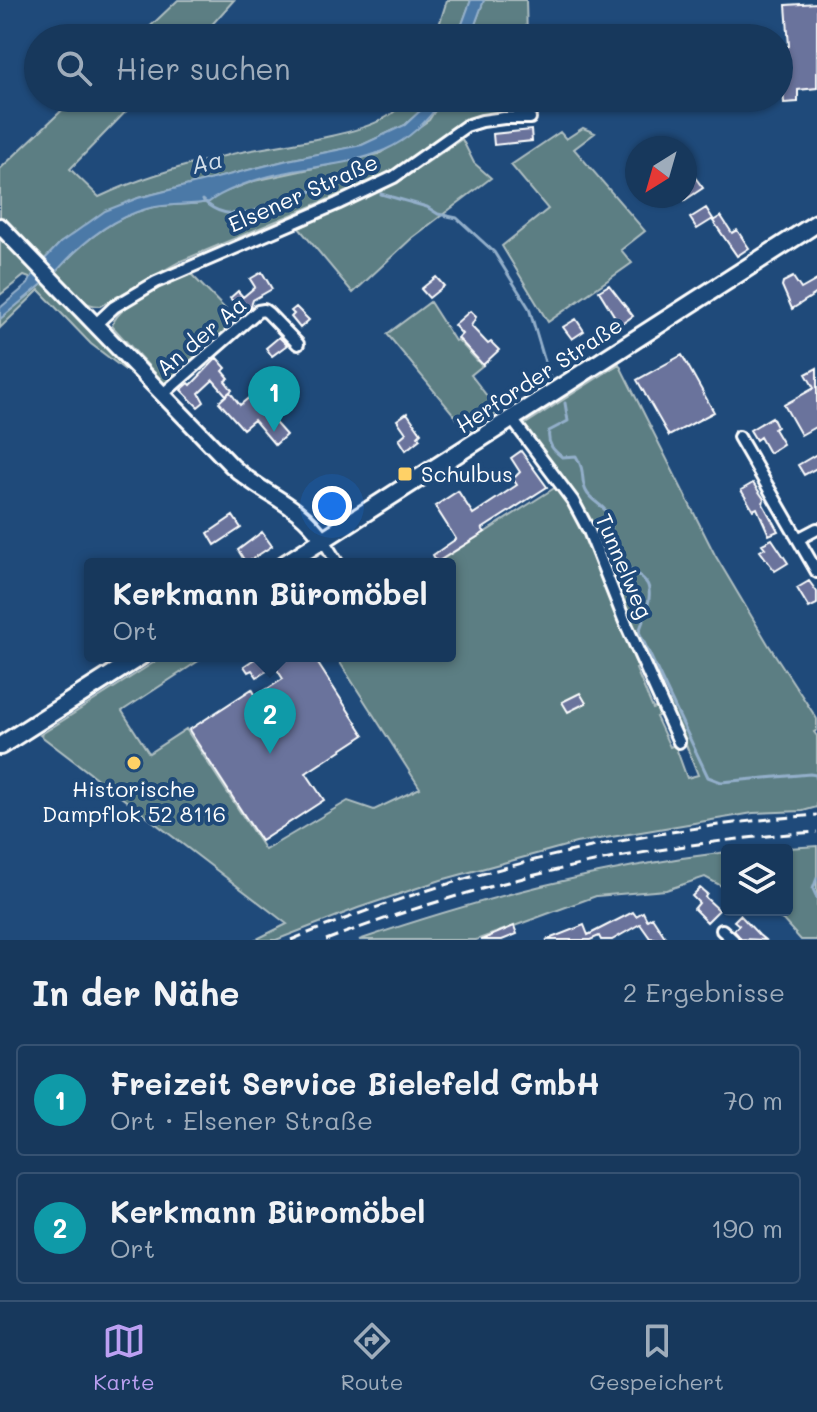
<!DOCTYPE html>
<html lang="de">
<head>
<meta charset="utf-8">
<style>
  :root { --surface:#17385c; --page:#203f62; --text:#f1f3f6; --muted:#9eacbb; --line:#365272; --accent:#bca0f2 }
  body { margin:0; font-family:Mali,sans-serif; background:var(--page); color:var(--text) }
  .controls { position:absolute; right:24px; bottom:24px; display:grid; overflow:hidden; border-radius:8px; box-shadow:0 2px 6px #0004 }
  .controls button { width:72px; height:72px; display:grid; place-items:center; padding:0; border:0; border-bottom:2px solid var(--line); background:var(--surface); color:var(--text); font:40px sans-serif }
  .compass { position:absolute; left:625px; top:136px; width:72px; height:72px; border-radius:50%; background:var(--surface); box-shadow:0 2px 6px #0004; rotate:217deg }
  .you { position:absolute; left:332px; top:506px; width:28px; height:28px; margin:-20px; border:6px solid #fff; border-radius:50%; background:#1a73e8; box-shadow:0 0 0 12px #1a73e833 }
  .badge { display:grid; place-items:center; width:52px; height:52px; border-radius:50%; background:var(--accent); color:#fff; font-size:26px; font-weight:700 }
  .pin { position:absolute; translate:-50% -66px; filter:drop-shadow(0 2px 4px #0008) }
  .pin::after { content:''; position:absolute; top:42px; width:28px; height:24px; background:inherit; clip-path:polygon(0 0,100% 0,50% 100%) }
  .popup { position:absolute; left:84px; top:558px; width:372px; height:104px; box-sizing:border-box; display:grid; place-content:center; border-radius:8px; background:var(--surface); filter:drop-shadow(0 2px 6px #0005); font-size:26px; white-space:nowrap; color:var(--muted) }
  .popup b { font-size:30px; color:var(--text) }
  .popup::after { content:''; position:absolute; left:50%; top:100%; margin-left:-16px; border:16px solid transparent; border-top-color:var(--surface) }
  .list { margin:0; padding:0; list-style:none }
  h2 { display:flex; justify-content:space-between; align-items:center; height:104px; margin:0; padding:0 32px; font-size:34px }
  h2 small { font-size:26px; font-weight:400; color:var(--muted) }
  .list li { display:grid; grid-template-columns:52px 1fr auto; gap:24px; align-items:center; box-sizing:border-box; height:112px; margin:0 16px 16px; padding:0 16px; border:2px solid var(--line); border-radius:8px }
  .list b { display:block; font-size:30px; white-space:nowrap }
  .list p { margin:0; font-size:26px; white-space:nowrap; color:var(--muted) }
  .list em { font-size:26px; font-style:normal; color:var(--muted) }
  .icon { flex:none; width:44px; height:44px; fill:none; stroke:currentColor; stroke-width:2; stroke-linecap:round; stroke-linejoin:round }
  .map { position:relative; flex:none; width:817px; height:940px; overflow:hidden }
  .search { position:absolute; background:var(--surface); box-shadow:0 2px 6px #0004; left:24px; right:24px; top:24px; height:88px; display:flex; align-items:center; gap:20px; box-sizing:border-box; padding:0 28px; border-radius:44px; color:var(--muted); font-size:30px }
  .sheet { height:360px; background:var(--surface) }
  nav { display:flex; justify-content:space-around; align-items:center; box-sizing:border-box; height:112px; border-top:2px solid var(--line); background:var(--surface); font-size:22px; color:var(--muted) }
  nav a { display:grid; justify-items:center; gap:4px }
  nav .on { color:var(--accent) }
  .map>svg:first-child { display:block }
</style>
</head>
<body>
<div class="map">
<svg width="817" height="940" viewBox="0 0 817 940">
  <rect width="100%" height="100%" fill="#1f4a7a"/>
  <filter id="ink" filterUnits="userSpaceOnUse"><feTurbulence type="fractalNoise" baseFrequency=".0125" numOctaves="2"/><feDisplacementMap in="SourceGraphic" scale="16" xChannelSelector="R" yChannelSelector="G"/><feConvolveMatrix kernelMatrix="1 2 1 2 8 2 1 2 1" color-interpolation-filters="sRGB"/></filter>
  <g filter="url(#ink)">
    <path fill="#5c7e83" stroke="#aebec1" stroke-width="2" d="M178 0H234L200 38H138Z
      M447 0H471L457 38H435Z
      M484 0H526L527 38H470Z
      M75 98H139L70 169 99 197C139 178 185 165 228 155 273 144 353 139 390 115 397 110 402 104 408 98H434L405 125 362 145 288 160 138 198 60 243 43 261 0 216V169Z
      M443 98H530V114L493 113 468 119 452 128 391 173 181 261 100 306C79 306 68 288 55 273 80 244 109 219 146 209 166 203 188 206 209 202L217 195 254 181 379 154 429 120Z
      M583 128 595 133 574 149 645 231 621 250 632 263 548 322 502 246 548 209 511 165 560 132 566 139Z
      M462 139 474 163 491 178 412 238 353 293 299 228 406 177Z
      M0 234 35 270 32 279 24 276 0 295Z
      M190 273 237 321 165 384 112 326C118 303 169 283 190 273Z
      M46 281 141 382 91 344 39 290 0 328V319Z
      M430 302 455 341 458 340 482 366 471 375 499 412 468 432 387 334Z
      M619 364 715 555 768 644 817 719V730L814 732 817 736V807L803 811 753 813 576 843 441 880 358 908 276 940H255L287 924 40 735 164 656H206L122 711 149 753 186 729 265 850 348 801 374 810 420 788 337 658 339 656H450V564H435L556 487C586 526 599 570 616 616 623 633 632 650 640 667L636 669 653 709 659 707 662 714 656 717 670 747 675 745 687 778 698 775 669 702 671 700 628 614 607 559 577 497 524 425Z
      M817 846V940H801L783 920 764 910H787V850H758Z
      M727 852V889L705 877 666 890 596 896 476 940H359C480 899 598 867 727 852Z"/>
    <path fill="#4b79a7" stroke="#93afca" stroke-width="2" d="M471 0H484L470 38H457Z
      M434 98H443C392 179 318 155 242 185 230 190 219 194 209 202 189 206 166 203 146 209 109 219 80 244 55 273L43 261 60 243 105 211 138 198 288 160 362 145 405 125Z
      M35 270 46 281 0 319V308L28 284Z"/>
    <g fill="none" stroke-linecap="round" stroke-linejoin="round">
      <path stroke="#93afca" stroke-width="3" d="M381 194 427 207 438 214 457 218 494 252 529 308 550 379
        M203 200C216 214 232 215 249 213L348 178 364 183
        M565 403 568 421 549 431C547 444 553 450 562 457L576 456C586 472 580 478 586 491 591 502 607 506 610 519 613 531 609 544 614 556 621 570 648 574 649 590 651 603 643 620 639 632L708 777 721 782 810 774 816 775 817 782
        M817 878 813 889 817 898"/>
    </g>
    <path fill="#6a739c" stroke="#fff" stroke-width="2" d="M817 3V88L798 90V102L784 103 780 47 789 46 786 5Z
      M531 130 532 141 494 145 493 134Z
      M685 164 703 188 685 200Z
      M706 208 713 219 697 229 690 218Z
      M721 216 732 233 737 230 749 248 737 256 713 221Z
      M262 272 272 289 253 300 251 306 243 312 230 298 238 291 243 297 255 287 250 279Z
      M436 277 444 286 429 298 421 289Z
      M793 277 801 289 817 280V293L792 309 782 286 783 282Z
      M609 285 633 316 620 325 599 291Z
      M296 307 309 320 300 328 291 317 294 314 291 311Z
      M470 311 476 317 471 326 488 344 491 342 499 350 483 365 458 338 462 334 454 325Z
      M576 319 584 331 572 339 563 327Z
      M279 337 287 345 272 356 266 348Z
      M682 355 714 412 669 436 637 380Z
      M217 358 226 368 223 371 229 378 225 381 232 390 226 395 213 380 199 393 204 402 198 407 181 390 189 383 191 385Z
      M817 368V426L801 435 784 405 814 388 806 374Z
      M230 392 240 405 251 396 286 435 275 445 254 420 243 429 219 402Z
      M407 413 421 433 418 436 420 439 406 450 399 439 406 433 397 420Z
      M772 417 777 427 774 429 783 444 769 453 760 437 756 440 750 430Z
      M521 451 547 487 482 529 485 532 437 562 433 555 456 539 435 506 458 491 473 514 517 485 513 479 520 472 511 458Z
      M817 454V468L804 475 798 465Z
      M753 483 764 499 763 504 778 531 769 535 757 508 753 510 741 490Z
      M233 516 241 528 215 545 208 533Z
      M262 532 272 546 246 563 238 550Z
      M772 539 788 563 775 571 760 551 765 548 762 544Z
      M809 581 817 592V604L809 608 797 588Z
      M259 656H313L364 735 306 773 324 800 261 841 189 730 252 689 256 696 283 679 275 666 257 677 252 670 248 672 244 666Z
      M580 693 586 703 568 712 562 702Z
      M700 888 707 894 705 897 719 910 707 922 694 909 699 903 692 896Z
      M633 912 636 916 643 912 647 920 652 917 667 940 650 938 640 924 612 940H601L599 936 590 940H546L584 925 588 935Z
      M740 915 759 935 765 940 741 939 734 930 739 925 734 921Z
      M514 926 517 934 502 940H481Z"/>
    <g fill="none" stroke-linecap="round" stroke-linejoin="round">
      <defs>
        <path id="minor" d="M96 324 114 307 156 282 337 204 394 177 466 126 482 121 504 118H530
          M163 394 258 311 264 310 268 313 298 344
          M511 418 573 501 589 531 625 622 679 742
          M739 437 817 572
          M798 539 817 529
          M323 540 338 564
          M722 930 733 940"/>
        <path id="secondary" d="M0 226 232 466C264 496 295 500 323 540"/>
        <path id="primary" d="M285 564 817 223
          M0 746 141 656"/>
      </defs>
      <use href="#minor" stroke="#fff" stroke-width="16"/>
      <use href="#secondary" stroke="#fff" stroke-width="20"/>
      <use href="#primary" stroke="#fff" stroke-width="22"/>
      <use href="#minor" stroke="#1f4a7a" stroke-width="10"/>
      <use href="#secondary" stroke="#1f4a7a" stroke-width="14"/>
      <use href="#primary" stroke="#1f4a7a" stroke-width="16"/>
      <path stroke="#fff" stroke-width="3" stroke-dasharray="12 6" stroke-linecap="butt" d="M291 940C459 871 636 828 817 815
        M326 940C484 880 648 843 817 832"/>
    </g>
  </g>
  <g fill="#ffd166" stroke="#1f4a7a" stroke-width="3">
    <rect x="397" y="466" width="16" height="16" rx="4"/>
    <circle cx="134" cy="763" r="8"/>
  </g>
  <g text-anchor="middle" stroke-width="8" stroke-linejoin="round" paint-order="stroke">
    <g font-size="22" fill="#fff" stroke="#1f4a7a">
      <text transform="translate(303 193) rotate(-24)" y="8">Elsener Straße</text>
      <text transform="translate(201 336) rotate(-40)" y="8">An der Aa</text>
      <text transform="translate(539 375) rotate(-33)" y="8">Herforder Straße</text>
      <text transform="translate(624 566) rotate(67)" y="8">Tunnelweg</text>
    </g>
    <g font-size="22" fill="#fff" stroke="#1f4a7a" text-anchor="start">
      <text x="421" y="482">Schulbus</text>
      <text x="134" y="797" text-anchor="middle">Historische<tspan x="134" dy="25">Dampflok 52 8116</tspan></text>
    </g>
    <g font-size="24" font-style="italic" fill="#d2dee9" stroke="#1f4a7a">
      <text transform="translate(207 163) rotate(-13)" y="8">Aa</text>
    </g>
  </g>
</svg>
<div class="controls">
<button><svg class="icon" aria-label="layers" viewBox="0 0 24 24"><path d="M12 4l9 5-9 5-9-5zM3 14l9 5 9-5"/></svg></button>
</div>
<svg class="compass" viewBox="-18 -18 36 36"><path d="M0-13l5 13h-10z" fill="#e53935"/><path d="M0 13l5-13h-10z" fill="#9eacbb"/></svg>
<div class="you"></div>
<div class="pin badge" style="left:274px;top:432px;background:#0f9aa8">1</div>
<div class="pin badge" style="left:270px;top:754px;background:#0f9aa8">2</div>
<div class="popup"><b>Kerkmann Büromöbel</b>Ort</div>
<div class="search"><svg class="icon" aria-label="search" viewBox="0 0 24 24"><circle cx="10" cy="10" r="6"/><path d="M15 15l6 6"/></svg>Hier suchen</div>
</div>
<section class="sheet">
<h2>In der Nähe<small>2 Ergebnisse</small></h2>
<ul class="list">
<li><span class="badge" style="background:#0f9aa8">1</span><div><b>Freizeit Service Bielefeld GmbH</b><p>Ort · Elsener Straße</p></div><em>70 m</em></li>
<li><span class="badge" style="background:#0f9aa8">2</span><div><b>Kerkmann Büromöbel</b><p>Ort</p></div><em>190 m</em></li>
</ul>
</section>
<nav>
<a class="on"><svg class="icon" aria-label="map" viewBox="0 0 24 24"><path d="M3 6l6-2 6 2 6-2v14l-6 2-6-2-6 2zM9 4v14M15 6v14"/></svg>Karte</a>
<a><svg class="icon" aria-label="directions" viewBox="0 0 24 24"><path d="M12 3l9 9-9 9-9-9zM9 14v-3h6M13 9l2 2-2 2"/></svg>Route</a>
<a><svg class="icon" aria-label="saved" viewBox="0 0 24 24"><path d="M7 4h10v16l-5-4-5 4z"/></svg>Gespeichert</a>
</nav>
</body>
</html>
